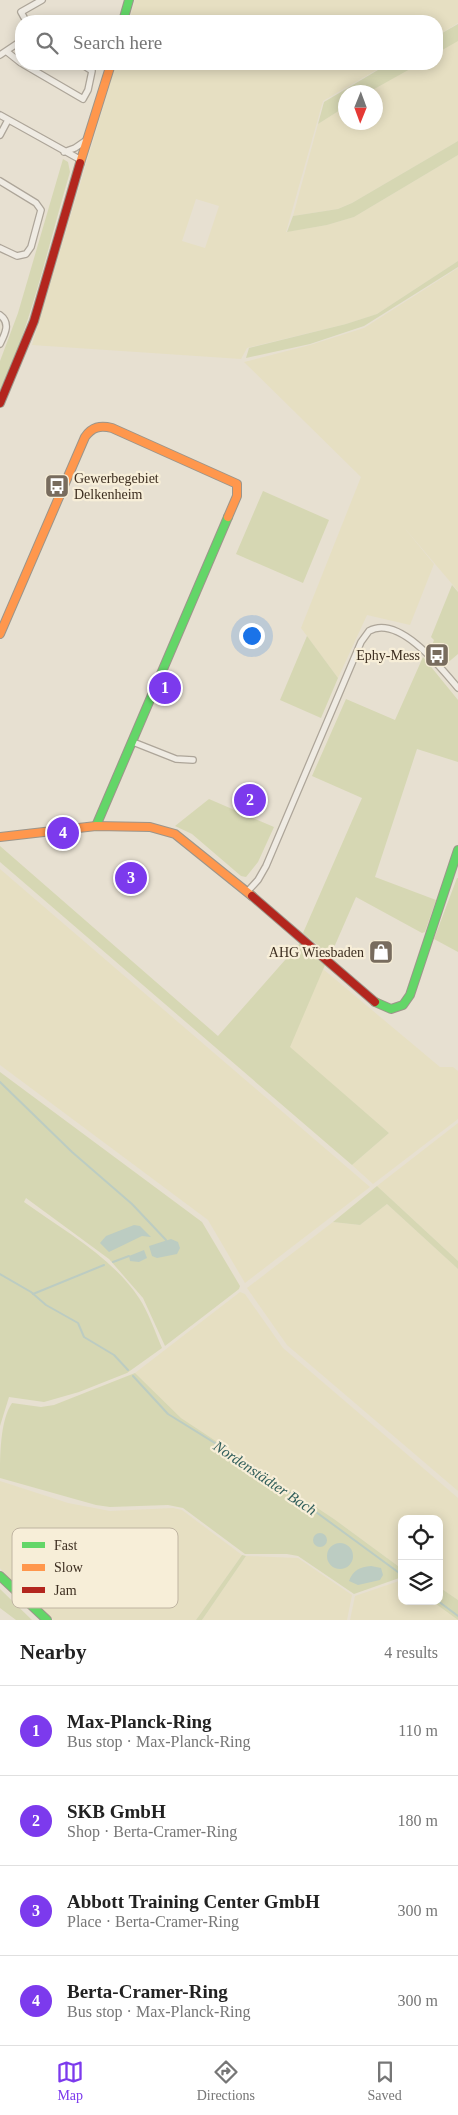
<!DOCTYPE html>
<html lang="en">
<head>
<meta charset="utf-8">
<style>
  :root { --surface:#fff; --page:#f6f6f6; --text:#222; --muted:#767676; --line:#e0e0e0; --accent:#7c3aed }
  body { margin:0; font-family:Georgia,serif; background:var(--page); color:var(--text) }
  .controls { position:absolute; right:15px; bottom:15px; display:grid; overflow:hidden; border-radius:10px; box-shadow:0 2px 12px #0003 }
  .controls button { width:45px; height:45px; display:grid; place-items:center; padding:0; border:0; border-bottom:1px solid var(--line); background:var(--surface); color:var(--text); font:25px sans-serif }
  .compass { position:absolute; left:338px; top:85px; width:45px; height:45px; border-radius:50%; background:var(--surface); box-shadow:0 2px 12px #0003; rotate:181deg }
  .you { position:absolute; left:251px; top:635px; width:18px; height:18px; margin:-12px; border:4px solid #fff; border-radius:50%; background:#1a73e8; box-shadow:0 0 0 8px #1a73e833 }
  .badge { display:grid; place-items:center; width:32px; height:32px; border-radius:50%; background:var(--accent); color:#fff; font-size:16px; font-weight:700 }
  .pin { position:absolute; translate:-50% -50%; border:2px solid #fff; box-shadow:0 1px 5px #0006 }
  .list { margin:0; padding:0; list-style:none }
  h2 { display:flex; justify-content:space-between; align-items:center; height:65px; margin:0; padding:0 20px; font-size:21px }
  h2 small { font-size:16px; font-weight:400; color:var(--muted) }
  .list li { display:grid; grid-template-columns:32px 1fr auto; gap:15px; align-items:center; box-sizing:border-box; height:90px; padding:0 20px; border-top:1px solid var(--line) }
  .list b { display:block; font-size:19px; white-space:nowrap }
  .list p { margin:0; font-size:16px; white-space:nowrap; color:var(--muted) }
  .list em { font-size:16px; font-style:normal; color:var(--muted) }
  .icon { flex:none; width:28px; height:28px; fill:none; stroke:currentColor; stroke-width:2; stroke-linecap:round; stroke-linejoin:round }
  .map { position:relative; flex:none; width:458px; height:1620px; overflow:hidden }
  .search { position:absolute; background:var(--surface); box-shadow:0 2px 12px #0003; left:15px; right:15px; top:15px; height:55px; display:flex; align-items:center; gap:12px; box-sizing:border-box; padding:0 18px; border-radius:20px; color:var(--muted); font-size:19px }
  .sheet { height:425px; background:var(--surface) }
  nav { display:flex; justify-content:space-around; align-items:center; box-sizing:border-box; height:70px; border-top:1px solid var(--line); background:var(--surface); font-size:14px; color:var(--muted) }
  nav a { display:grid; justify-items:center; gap:2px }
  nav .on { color:var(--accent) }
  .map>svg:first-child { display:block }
</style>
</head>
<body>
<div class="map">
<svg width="458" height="1620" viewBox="0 0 458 1620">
  <rect width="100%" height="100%" fill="#e7e0d1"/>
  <path fill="#e6dfc2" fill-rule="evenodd" d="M135 0H458V23L437 36V21H129Z
    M458 40V141L352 203 338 209 293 216 318 124 345 107 346 122H376V92H369L418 64H437V53Z
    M116 64H387L323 101 286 232 327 225 354 217 458 155V261L377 314 346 324 247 348 241 359 32 345ZM196 199 219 206 205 248 182 241Z
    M458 268V591L402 525 434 564 410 625 367 615 338 678 301 628 361 477 244 362 310 345 364 328Z
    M0 869 370 1187 245 1283 208 1220 0 1065Z
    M323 969 440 1067H453L458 1071V1119L373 1184 352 1165 389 1133 289 1047Z
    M458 1123V1261L377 1186Z
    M387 1204 458 1269V1491L287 1345 247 1288 333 1222 360 1225Z
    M240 1292 245 1294 283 1348 458 1498V1600L439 1587V1519H402V1569L334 1519 181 1418 135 1373Z
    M0 1481 68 1503 110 1511 173 1508 182 1510 242 1555 196 1620H54L27 1598 0 1568Z
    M246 1556 298 1558 352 1595 347 1620H202Z
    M402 1580V1601H432L458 1620H350L355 1596Z"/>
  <path fill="#d6d7b3" d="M458 24V41L437 53V36Z
    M388 64H419L369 92H346L345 107 318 124 324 102Z
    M458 141V155L354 217 327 225 287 232 293 216 338 209 352 203Z
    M63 159 68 162 70 172C48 246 32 322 0 393V361L18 313Z
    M458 261V267L364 326 310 344 246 358 249 348 346 324 377 314Z
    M263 491 329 520 303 583 236 554Z
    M452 585 458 592V654L445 665 431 648 434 640 431 637Z
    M307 636 338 678 321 718 280 700Z
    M423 657 458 700V762L417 749 375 877 436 900 425 932 422 933 356 897 332 952 328 954 303 933 362 798 312 776 346 699 395 720Z
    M209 799 274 827 258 862 246 877 241 876 192 834 175 826Z
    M0 846 218 1036 300 943 325 965 290 1047 389 1133 352 1165 0 862Z
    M457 878H458V952L434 939Z
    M0 1072 202 1222 240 1286 239 1289 165 1346 143 1298 109 1259 26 1198 24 1202C63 1230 112 1257 139 1298 149 1313 155 1332 162 1348L127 1373 79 1392 44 1402 9 1397 0 1426Z
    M377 1186 458 1261V1269L387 1204 360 1225 333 1222Z
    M135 1373 181 1418 334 1519 402 1569V1577L354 1594 298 1556 287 1554H245L183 1508 168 1505 110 1507 96 1505 0 1478C0 1457 0 1420 12 1403L41 1407 54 1405Z
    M242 1555 246 1556 202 1620H196Z
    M439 1587 458 1600V1620L432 1601H439Z
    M0 1589 32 1620H16L0 1608Z"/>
  <path fill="#bcccc2" d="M134 1225 140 1226 151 1237 142 1236 109 1252 100 1243 106 1236Z
    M171 1239 178 1242 180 1248 177 1254 157 1258 152 1256 149 1246Z
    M144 1250 147 1258 139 1262 130 1261 129 1256Z
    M313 1540a7 7 0 1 1 14 0a7 7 0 1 1-14 0Z
    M327 1556a13 13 0 1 1 26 0a13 13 0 1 1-26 0Z
    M371 1566 381 1568 383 1575 380 1580 358 1585 349 1581C353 1570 360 1567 371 1566Z"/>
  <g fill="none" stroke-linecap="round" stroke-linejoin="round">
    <path stroke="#bcccc2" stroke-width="2" d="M0 1082 72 1152 132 1204 166 1240
      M113 1262 129 1256
      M0 1274 31 1292 46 1305 78 1323 84 1337 114 1355 128 1370
      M33 1294 104 1265
      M133 1376 168 1414 260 1471 402 1575
      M438 1601 458 1616"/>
    <defs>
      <path id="street" d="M26 21 21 12 42 0
        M6 51 21 41
        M0 55 6 51 21 63
        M23 64 83 99 88 90 92 71 81 64
        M0 115 81 160
        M0 135 8 120
        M64 152 75 148 88 139
        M0 181 36 203 41 210 31 247 26 254 17 256 0 248
        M0 315C11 323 5 334 0 344
        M133 742 176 759 193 760
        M247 892 258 880 266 866 361 642 369 631C399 614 442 669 458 688"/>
      <path id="fast" d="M123 21 129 0
        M96 826 228 517
        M375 1002 391 1009 403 1005 410 995 458 850
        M0 1576 47 1620"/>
      <path id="slow" d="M80 163 111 64
        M0 634 85 437C92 427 100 425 112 428L237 484V496L228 517
        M0 837 96 826 150 827 175 834 252 896"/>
      <path id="jam" d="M0 403 34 321 80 163
        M252 896 375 1002"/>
    </defs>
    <use href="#street" stroke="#ada599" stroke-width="8"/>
    <use href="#fast" stroke="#9c958a" stroke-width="10"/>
    <use href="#slow" stroke="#9c958a" stroke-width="10"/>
    <use href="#jam" stroke="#9c958a" stroke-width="10"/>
    <use href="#street" stroke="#efebe3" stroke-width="5.5"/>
    <use href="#fast" stroke="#63d668" stroke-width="8"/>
    <use href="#slow" stroke="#ff974d" stroke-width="8"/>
    <use href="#jam" stroke="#b3261e" stroke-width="8"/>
  </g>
  <defs>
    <symbol id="bus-square" viewBox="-11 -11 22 22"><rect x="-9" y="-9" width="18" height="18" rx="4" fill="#786c5e" stroke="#f7eed8"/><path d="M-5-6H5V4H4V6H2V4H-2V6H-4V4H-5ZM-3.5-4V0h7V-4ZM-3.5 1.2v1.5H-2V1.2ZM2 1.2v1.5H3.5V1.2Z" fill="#fff"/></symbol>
    <symbol id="shop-square" viewBox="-11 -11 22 22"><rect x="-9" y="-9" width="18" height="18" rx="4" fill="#786c5e" stroke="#f7eed8"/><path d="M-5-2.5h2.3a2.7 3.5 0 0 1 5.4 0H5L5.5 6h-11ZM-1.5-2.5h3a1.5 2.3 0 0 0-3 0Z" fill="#fff"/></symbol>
  </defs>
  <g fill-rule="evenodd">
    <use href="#bus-square" x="43" y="472" width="28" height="28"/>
    <use href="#bus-square" x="423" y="641" width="28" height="28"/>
    <use href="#shop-square" x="367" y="938" width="28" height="28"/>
  </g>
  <g text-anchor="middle" stroke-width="4.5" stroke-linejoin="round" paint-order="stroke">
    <g font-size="14" fill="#3d2e20" stroke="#f7eed8" text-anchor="end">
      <text x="74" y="483" text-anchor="start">Gewerbegebiet<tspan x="74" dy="16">Delkenheim</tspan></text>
      <text x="420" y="660">Ephy-Mess</text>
      <text x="364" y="957">AHG Wiesbaden</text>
    </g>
    <g font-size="15" font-style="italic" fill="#2f5d5a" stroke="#f7eed8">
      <text transform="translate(265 1478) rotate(34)" y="5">Nordenstädter Bach</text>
    </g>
  </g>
  <rect x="12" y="1528" width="166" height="80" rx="8" fill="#f7eed8" stroke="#bfb4a1" stroke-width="1"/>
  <rect x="22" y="1542" width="23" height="6" fill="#63d668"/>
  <rect x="22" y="1564" width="23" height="7" fill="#ff974d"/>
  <rect x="22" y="1587" width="23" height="6" fill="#b3261e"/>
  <g font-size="14" fill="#3d2e20">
    <text x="54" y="1550">Fast</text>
    <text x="54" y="1572">Slow</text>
    <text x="54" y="1595">Jam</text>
  </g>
</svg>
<div class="controls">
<button><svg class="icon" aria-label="locate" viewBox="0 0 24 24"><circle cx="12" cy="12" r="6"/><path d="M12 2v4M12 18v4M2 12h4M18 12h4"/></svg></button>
<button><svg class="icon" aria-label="layers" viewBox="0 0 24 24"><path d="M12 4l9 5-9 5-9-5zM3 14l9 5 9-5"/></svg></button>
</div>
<svg class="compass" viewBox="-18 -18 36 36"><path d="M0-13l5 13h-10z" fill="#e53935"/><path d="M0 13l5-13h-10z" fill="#767676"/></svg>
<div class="you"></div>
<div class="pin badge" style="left:165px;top:688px">1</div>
<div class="pin badge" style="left:250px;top:800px">2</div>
<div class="pin badge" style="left:131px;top:878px">3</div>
<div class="pin badge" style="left:63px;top:833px">4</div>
<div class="search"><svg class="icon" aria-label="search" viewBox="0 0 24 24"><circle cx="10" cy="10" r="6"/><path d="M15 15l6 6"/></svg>Search here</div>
</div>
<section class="sheet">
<h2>Nearby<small>4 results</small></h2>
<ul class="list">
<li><span class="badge">1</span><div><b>Max-Planck-Ring</b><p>Bus stop · Max-Planck-Ring</p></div><em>110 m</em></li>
<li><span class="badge">2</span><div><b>SKB GmbH</b><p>Shop · Berta-Cramer-Ring</p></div><em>180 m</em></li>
<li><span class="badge">3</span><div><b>Abbott Training Center GmbH</b><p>Place · Berta-Cramer-Ring</p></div><em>300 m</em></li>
<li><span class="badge">4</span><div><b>Berta-Cramer-Ring</b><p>Bus stop · Max-Planck-Ring</p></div><em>300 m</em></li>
</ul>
</section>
<nav>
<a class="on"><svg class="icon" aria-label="map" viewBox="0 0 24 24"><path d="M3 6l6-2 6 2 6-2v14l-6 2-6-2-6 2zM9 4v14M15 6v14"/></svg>Map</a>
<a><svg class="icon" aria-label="directions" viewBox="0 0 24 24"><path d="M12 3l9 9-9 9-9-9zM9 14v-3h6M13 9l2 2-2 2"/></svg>Directions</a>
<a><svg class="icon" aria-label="saved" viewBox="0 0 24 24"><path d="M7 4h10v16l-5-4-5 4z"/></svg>Saved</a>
</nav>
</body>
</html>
